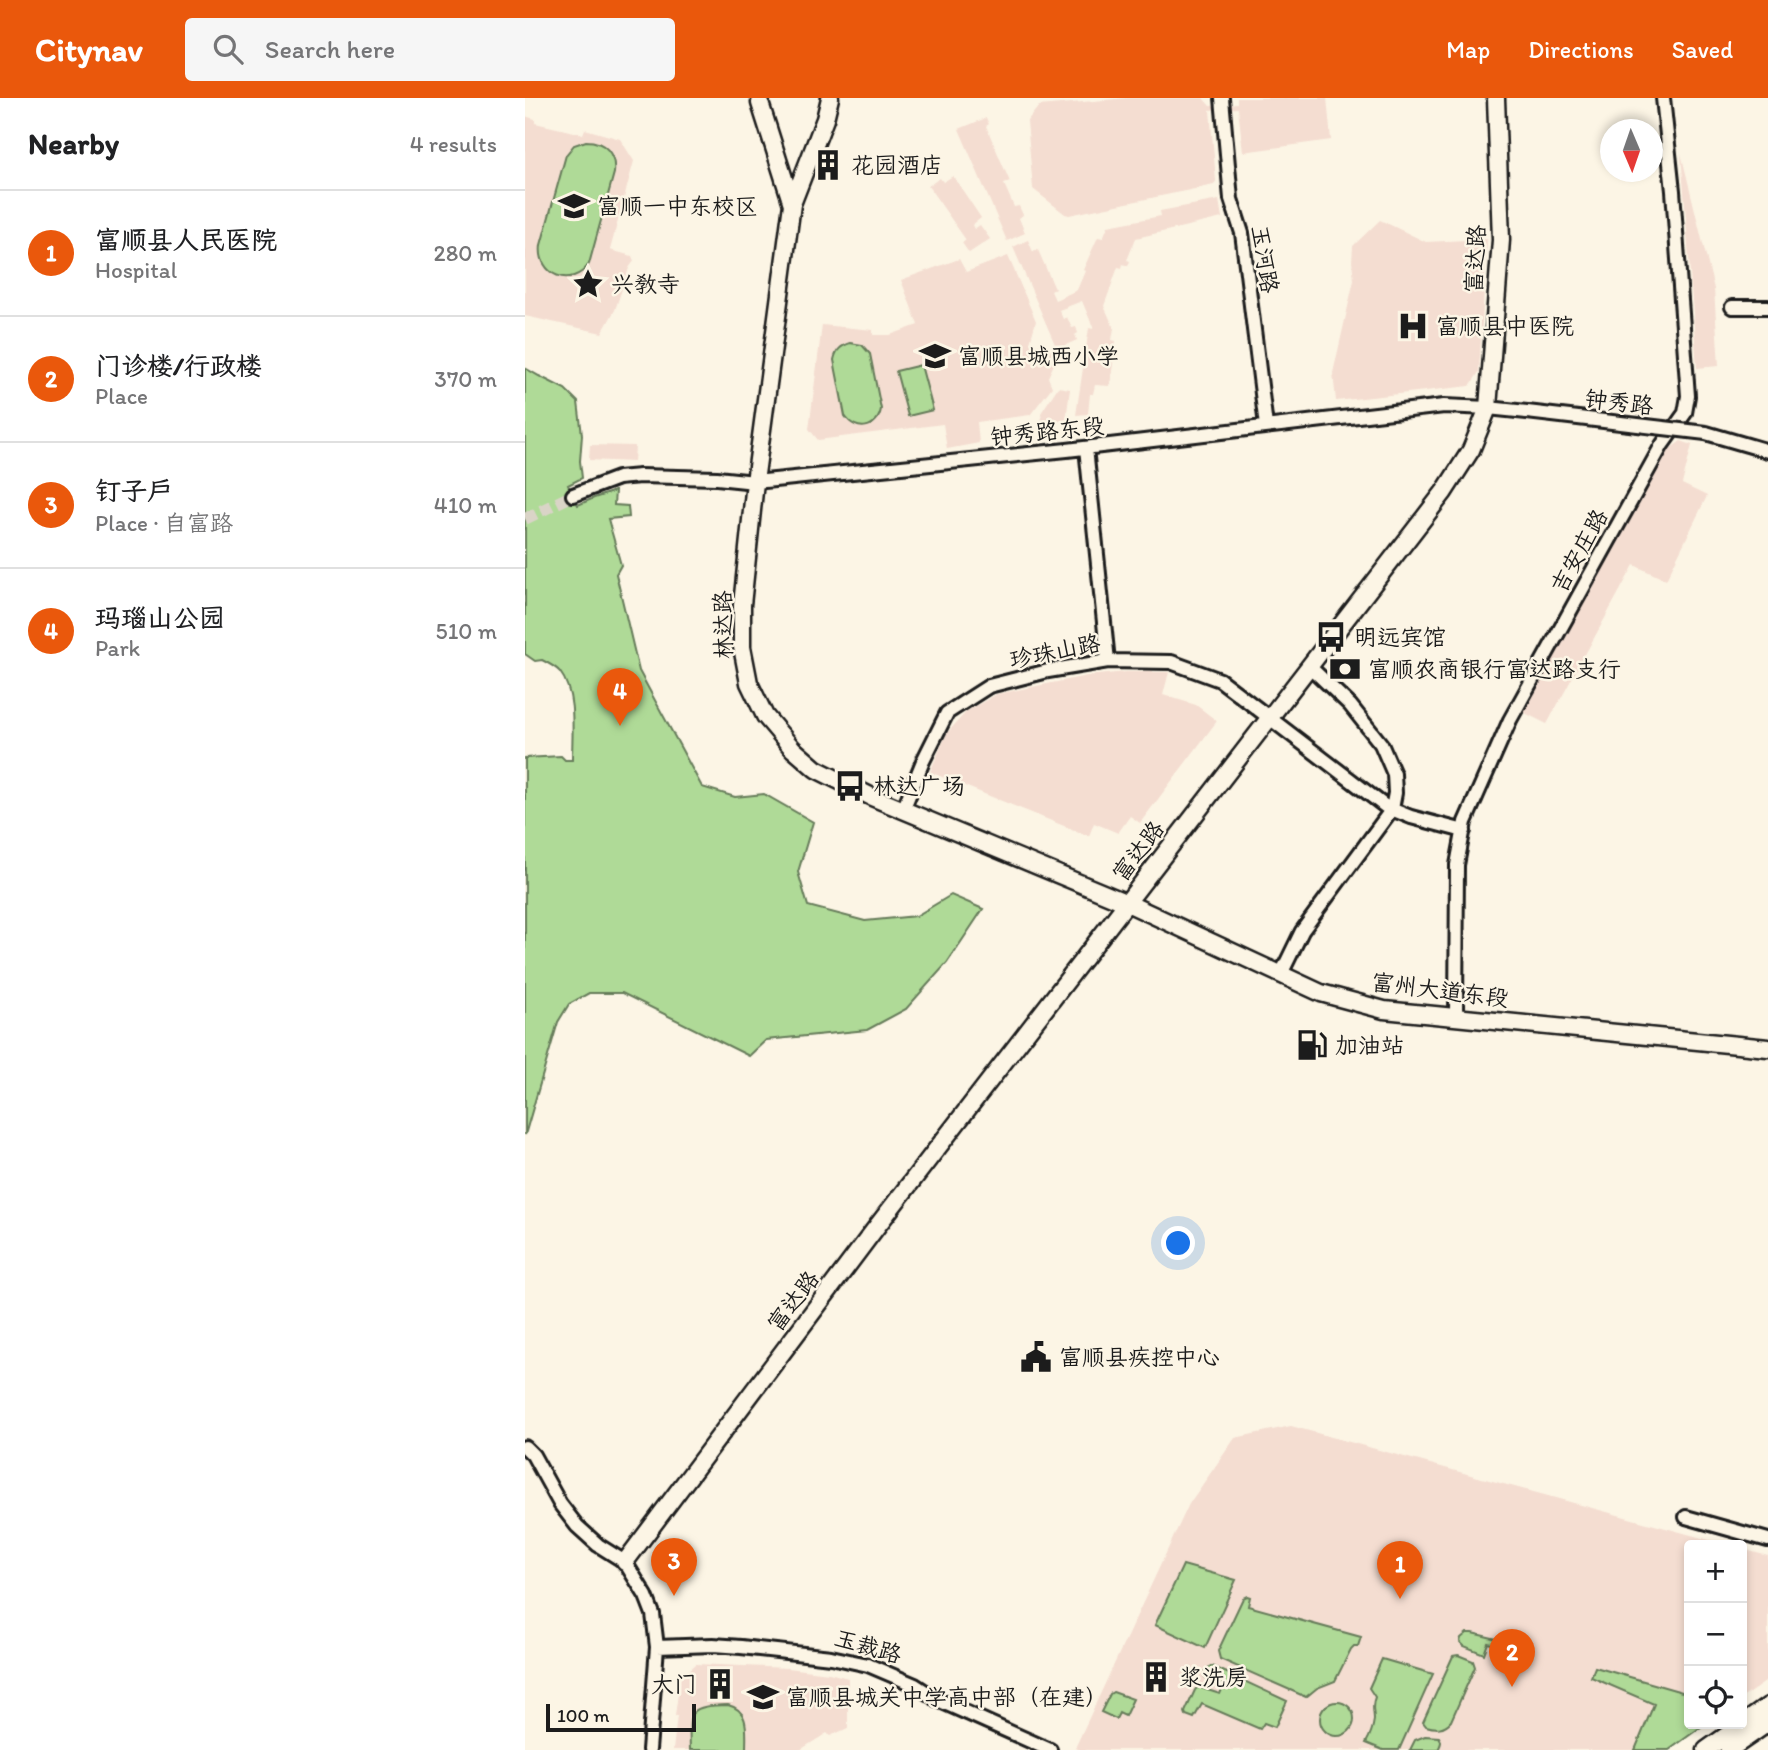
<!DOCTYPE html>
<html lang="en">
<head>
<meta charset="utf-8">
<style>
  :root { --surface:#fff; --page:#f6f6f6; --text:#202124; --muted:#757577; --line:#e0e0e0; --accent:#ea580c }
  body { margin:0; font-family:Itim,"LXGW WenKai TC",sans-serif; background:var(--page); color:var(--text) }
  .controls { position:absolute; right:21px; bottom:21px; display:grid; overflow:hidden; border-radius:7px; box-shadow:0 4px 10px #0003 }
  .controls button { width:63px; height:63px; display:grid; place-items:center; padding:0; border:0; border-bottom:2px solid var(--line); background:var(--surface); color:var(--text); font:35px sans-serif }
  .compass { position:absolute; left:1075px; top:21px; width:63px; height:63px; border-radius:50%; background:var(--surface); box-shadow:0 4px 10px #0003; rotate:178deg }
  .scale { position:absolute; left:21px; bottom:18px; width:150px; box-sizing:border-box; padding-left:7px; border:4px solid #1c1c1c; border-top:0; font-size:19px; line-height:24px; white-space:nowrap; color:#1c1c1c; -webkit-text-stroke:5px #fcf5e5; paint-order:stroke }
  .you { position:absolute; left:654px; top:1146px; width:24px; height:24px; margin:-18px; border:5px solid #fff; border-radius:50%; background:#1a73e8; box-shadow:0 0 0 10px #1a73e833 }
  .badge { display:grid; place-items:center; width:46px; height:46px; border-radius:50%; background:var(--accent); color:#fff; font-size:23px; font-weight:700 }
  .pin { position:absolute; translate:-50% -58px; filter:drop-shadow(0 2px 4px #0008) }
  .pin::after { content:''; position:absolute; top:37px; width:24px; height:21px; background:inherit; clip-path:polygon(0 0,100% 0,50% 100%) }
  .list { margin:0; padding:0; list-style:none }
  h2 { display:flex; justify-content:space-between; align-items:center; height:91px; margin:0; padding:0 28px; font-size:30px }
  h2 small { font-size:23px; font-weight:400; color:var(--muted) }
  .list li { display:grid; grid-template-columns:46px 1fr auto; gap:21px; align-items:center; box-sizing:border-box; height:126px; padding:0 28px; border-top:2px solid var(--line) }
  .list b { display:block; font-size:26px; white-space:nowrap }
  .list p { margin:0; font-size:23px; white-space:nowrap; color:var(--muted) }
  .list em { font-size:23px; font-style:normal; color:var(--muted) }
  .icon { flex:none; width:38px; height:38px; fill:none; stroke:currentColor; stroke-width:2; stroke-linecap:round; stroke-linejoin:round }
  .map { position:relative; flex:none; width:1243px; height:1652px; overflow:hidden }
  header { display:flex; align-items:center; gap:42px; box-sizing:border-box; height:98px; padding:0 35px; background:var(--accent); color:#fff }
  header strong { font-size:33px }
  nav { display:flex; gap:38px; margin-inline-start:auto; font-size:24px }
  .search { width:490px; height:63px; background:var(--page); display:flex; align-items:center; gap:18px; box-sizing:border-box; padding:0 24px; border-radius:7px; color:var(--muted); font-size:26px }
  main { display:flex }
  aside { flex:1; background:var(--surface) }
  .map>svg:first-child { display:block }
</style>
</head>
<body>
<header>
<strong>Citynav</strong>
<div class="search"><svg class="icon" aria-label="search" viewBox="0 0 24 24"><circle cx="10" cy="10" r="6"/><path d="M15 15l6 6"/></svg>Search here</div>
<nav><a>Map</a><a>Directions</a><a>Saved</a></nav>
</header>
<main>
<aside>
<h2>Nearby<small>4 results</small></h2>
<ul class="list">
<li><span class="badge">1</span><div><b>富顺县人民医院</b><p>Hospital</p></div><em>280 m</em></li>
<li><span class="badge">2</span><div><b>门诊楼/行政楼</b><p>Place</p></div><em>370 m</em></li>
<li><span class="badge">3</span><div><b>钉子户</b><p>Place · 自富路</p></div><em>410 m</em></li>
<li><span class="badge">4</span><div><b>玛瑙山公园</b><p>Park</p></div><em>510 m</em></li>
</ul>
</aside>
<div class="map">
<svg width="1243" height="1652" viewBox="0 0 1243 1652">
  <rect width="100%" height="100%" fill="#fcf5e5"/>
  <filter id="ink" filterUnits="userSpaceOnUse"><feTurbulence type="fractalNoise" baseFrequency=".0143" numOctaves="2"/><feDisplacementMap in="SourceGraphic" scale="14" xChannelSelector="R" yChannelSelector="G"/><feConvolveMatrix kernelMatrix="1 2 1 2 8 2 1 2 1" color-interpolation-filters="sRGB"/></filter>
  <g filter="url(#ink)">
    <path fill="#f4ddd1" d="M602 0H678L685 8 712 5V0H802L806 42 718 54 713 10 685 12 691 83 689 87 544 117 540 116 508 91 502 23 514 8Z
      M0 18 10 21V25L58 36 60 31 95 41 109 63 85 152 107 158 109 163 104 170 90 212 77 235 0 218Z
      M461 20 464 26 461 28 485 84 479 86 489 109 494 108 498 117 494 120 500 135 482 143 434 31Z
      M1156 55 1189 191 1194 268 1172 270Z
      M428 78 456 120 447 127 449 131 455 127 465 141 444 155 437 145 441 142 403 88 415 80 418 84Z
      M694 102 697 120 611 140 602 162 605 163 603 168 598 166 597 170 593 169 579 208 589 230 587 242 591 243 585 288 570 287 568 296H565L563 316 551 317 564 230 568 231V229L557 203 534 212 538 221 542 219 547 230 551 229 553 235 550 237 552 242 532 251 488 149 503 142 508 154 513 152 530 191 526 193 530 202 552 192 560 173 558 172 573 139 578 140 583 128 636 118 635 113Z
      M855 122 901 144 962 141 954 274 945 288 811 303 808 275 829 182 827 163 828 148Z
      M483 158 511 223 505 244 526 252 530 264 523 279 527 289 505 317 452 324 454 345 422 351 418 326 293 342 284 331 297 227 348 232V237H365L393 227 376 182 434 161 441 174Z
      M533 289 545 291 541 322 517 325 516 315Z
      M1156 343 1167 347 1157 386 1182 398 1141 482 1109 467 1022 626 998 614 1136 363 1146 350Z
      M65 347 110 348 109 364 64 362Z
      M601 574H644L638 597 671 607 692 623 615 725 605 718 593 735 569 725 564 738 405 674 422 635 442 613 472 596 562 578Z
      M766 1328 1203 1447H1164V1626H1180L1144 1652H554L550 1650 664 1406 710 1340Z
      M1217 1451 1243 1458V1582L1217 1600Z
      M171 1566 263 1570 304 1575 323 1580V1630L305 1638 302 1635 275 1652H148L152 1618H150L155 1580Z"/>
    <path fill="#afda97" stroke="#667b5a" stroke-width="2" d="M61 43C80 43 91 56 89 75L64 166C47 191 12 178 16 147L41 57 49 47Z
      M325 245 337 247 345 256 356 311C353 331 331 335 320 318L309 262C311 252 316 248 325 245Z
      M396 267 408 312 383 318 371 273Z
      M0 270 14 278 40 291 53 304 57 337 55 363 57 380 43 387 53 407 69 400 90 393 89 407 103 408 104 419 83 421 96 467 91 476 114 573 177 689 210 699 239 696 288 724 273 774 283 808 340 823 391 818 426 797 458 811 422 865 381 911 342 932 241 942 224 958 97 895H64L44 906 33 924 0 1037V660L36 658 40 662H47C47 636 52 596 35 574 31 569 23 565 17 562L10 563 0 556Z
      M658 1467 711 1482 680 1550 630 1527Z
      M722 1498 725 1499 723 1508 836 1539 833 1548H829L826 1551 810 1583 792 1590 781 1599 695 1561 693 1553 718 1500Z
      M942 1535H947L980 1543 977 1549 963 1545 959 1556 939 1548 935 1544 936 1540Z
      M933 1557 948 1563 950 1569 926 1623C919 1631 911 1631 901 1628L898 1624 928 1558Z
      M857 1561 908 1576 874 1652H858L841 1645C845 1638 848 1630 849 1622 849 1613 846 1608 850 1599L844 1590Z
      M687 1568 762 1603 750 1629 739 1625 735 1631 677 1606 669 1620 661 1617 660 1614 670 1592 673 1589 695 1596 699 1587 680 1579 679 1577 681 1571Z
      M1070 1569 1164 1596V1626H1180L1144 1652H1110L1129 1606 1066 1579Z
      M588 1594 608 1601 600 1618 594 1615 591 1621 576 1614 585 1596Z
      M795 1621a17 17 0 1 1 34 0a17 17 0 1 1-34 0Z
      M203 1607C225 1612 221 1634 221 1652H165C164 1613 161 1608 203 1607Z
      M900 1638 914 1639C918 1644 915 1647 913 1652H885L890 1642Z"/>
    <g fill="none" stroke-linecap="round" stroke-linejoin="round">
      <path stroke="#dad4c7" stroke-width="12" stroke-dasharray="12 6" stroke-linecap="butt" d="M0 421 48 397"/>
      <defs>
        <path id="minor" d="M697 0 706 101 717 135 741 328
          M1207 209H1243
          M1181 335 1243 353
          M561 350 583 563
          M48 397 93 380 115 378 192 380 230 384 542 352 919 308 963 310 1002 314
          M378 712 398 663 422 615 464 588 523 573 583 563 646 564 695 582 861 709 886 719 939 733
          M756 876 777 833 867 711 870 695 869 676 856 646 825 607 784 568
          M931 919 932 767 940 724 985 622 1137 347 1160 315 1163 298 1148 93 1138 0
          M0 1349 8 1357 35 1406 52 1428 73 1447 100 1464 121 1498 128 1516 132 1549 124 1652
          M1161 1419 1243 1442
          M132 1549 188 1547 216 1549 306 1559 343 1567 390 1587 413 1602 525 1652"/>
        <path id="major" d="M236 0 235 5 267 106
          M305 0 300 21 267 106 230 384 217 507V549L224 585 240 618 268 651 291 671 347 699 602 805 796 895 859 912 1243 950
          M100 1464 353 1127 919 394 946 352 963 310 976 142 971 0
          M1181 1652 1243 1608
          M1204 1652 1243 1625"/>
      </defs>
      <use href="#minor" stroke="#1c1c1c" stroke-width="18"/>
      <use href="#major" stroke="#1c1c1c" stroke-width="21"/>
      <use href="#minor" stroke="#fcf5e5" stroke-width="12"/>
      <use href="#major" stroke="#fcf5e5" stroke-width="16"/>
      <defs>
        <path id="minor-bridge" d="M1002 314 1181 335"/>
      </defs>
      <use href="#minor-bridge" stroke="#1c1c1c" stroke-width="18" stroke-linecap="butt"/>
      <use href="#minor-bridge" stroke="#fcf5e5" stroke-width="12"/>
    </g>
  </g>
  <defs>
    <symbol id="building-bare" viewBox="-9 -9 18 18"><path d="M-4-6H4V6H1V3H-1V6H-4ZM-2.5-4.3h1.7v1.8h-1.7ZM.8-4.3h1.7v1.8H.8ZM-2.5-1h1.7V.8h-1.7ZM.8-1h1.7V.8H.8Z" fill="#1c1c1c" stroke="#fcf5e5" stroke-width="2.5" paint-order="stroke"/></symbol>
    <symbol id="school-bare" viewBox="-9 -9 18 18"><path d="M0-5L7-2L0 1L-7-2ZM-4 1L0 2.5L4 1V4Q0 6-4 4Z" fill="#1c1c1c" stroke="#fcf5e5" stroke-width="2.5" paint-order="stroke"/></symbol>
    <symbol id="sight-bare" viewBox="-9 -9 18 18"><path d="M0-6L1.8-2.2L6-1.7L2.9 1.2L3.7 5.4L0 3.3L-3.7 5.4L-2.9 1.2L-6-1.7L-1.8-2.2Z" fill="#1c1c1c" stroke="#fcf5e5" stroke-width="2.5" paint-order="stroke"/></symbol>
    <symbol id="hospital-bare" viewBox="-9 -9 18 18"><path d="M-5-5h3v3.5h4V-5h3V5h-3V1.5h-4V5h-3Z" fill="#1c1c1c" stroke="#fcf5e5" stroke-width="2.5" paint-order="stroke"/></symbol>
    <symbol id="bus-bare" viewBox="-9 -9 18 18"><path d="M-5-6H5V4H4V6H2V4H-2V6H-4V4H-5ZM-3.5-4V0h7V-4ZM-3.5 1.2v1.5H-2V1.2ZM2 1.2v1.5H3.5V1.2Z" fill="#1c1c1c" stroke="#fcf5e5" stroke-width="2.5" paint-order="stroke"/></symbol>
    <symbol id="bank-bare" viewBox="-9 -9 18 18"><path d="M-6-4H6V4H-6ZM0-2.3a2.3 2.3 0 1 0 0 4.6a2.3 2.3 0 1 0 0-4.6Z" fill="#1c1c1c" stroke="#fcf5e5" stroke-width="2.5" paint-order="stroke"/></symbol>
    <symbol id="fuel-bare" viewBox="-9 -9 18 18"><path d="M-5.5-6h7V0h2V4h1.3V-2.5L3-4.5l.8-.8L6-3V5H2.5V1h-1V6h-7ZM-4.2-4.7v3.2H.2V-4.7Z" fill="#1c1c1c" stroke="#fcf5e5" stroke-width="2.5" paint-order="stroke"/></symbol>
    <symbol id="civic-bare" viewBox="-9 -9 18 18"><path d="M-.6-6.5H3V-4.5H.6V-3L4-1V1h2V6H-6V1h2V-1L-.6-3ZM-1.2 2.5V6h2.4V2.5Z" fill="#1c1c1c" stroke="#fcf5e5" stroke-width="2.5" paint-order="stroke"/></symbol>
  </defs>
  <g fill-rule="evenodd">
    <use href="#building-bare" x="281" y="45" width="44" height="44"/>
    <use href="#school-bare" x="27" y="86" width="44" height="44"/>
    <use href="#sight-bare" x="41" y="164" width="44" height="44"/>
    <use href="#hospital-bare" x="866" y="206" width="44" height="44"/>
    <use href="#school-bare" x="388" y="236" width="44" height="44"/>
    <use href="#bus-bare" x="784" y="517" width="44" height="44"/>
    <use href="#bank-bare" x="798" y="549" width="44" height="44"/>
    <use href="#bus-bare" x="303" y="666" width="44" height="44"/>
    <use href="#fuel-bare" x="765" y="925" width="44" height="44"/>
    <use href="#civic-bare" x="489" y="1237" width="44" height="44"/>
    <use href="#building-bare" x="609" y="1557" width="44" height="44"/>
    <use href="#building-bare" x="173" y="1564" width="44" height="44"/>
    <use href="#school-bare" x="216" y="1577" width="44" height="44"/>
  </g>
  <g text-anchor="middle" stroke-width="5" stroke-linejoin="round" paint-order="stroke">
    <g font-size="23" fill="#1c1c1c" stroke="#fcf5e5" text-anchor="start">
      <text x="326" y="75">花园酒店</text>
      <text x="72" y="116">富顺一中东校区</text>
      <text x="86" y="194">兴教寺</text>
      <text x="911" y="236">富顺县中医院</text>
      <text x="433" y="266">富顺县城西小学</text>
      <text x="829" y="547">明远宾馆</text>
      <text x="843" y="579">富顺农商银行富达路支行</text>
      <text x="348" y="696">林达广场</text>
      <text x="810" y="955">加油站</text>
      <text x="534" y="1267">富顺县疾控中心</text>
      <text x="654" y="1587">浆洗房</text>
      <text x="172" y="1594" text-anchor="end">大门</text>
      <text x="261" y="1607">富顺县城关中学高中部（在建）</text>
    </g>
    <g font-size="23" fill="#1c1c1c" stroke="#fcf5e5">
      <text transform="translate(740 161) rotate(81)" y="8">玉河路</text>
      <text transform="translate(950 161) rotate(-87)" y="8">富达路</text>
      <text transform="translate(1094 304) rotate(7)" y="8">钟秀路</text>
      <text transform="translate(522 333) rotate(-6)" y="8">钟秀路东段</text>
      <text transform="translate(1054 453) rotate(-61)" y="8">吉安庄路</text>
      <text transform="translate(198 527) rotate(-91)" y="8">林达路</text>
      <text transform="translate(530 553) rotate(-11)" y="8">珍珠山路</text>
      <text transform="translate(613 753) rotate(-53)" y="8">富达路</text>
      <text transform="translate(915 892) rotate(7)" y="8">富州大道东段</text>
      <text transform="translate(268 1203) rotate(-53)" y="8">富达路</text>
      <text transform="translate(343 1548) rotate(16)" y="8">玉裁路</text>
    </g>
  </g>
</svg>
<div class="controls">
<button>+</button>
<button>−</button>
<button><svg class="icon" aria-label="locate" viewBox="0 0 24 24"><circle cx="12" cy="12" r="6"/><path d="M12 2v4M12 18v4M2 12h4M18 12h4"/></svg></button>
</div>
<svg class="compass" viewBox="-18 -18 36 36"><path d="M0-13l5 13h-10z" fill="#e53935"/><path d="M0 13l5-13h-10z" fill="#757577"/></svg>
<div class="scale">100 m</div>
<div class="you"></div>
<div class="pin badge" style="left:875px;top:1501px">1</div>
<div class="pin badge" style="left:987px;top:1589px">2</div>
<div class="pin badge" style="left:149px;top:1498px">3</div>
<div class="pin badge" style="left:95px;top:628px">4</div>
</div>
</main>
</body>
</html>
